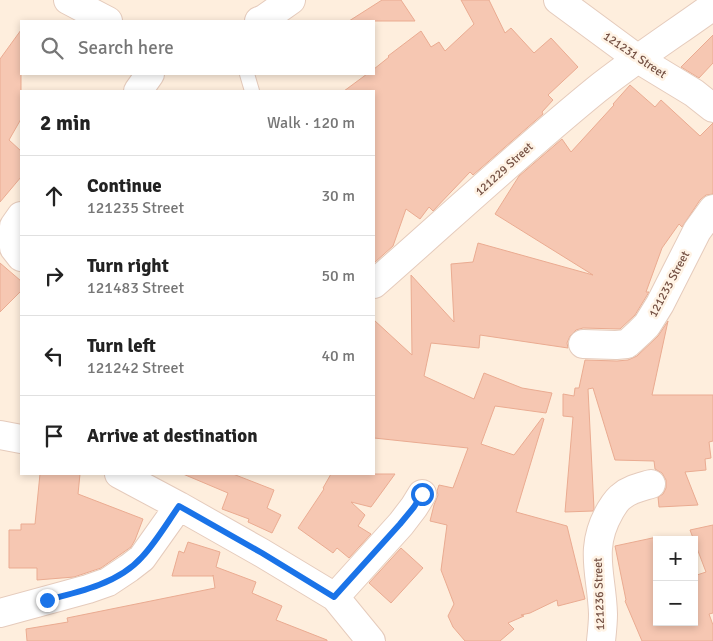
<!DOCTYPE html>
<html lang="en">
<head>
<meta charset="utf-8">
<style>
  :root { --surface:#fff; --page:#f2f2f2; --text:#222; --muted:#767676; --line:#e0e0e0 }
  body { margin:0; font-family:Signika,sans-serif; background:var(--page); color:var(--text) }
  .controls { position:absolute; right:15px; bottom:15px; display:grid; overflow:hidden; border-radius:0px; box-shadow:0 2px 8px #0003 }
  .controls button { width:45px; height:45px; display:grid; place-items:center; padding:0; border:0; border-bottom:1px solid var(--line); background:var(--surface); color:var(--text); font:25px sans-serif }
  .stop { position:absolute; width:15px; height:15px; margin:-11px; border:4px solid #1a73e8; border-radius:50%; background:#fff }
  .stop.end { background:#1a73e8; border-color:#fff; box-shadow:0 1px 5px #0008 }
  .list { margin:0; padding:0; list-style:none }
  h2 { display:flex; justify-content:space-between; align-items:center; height:65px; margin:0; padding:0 20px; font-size:21px }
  h2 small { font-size:16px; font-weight:400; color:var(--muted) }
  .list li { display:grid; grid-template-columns:32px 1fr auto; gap:15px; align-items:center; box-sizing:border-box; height:80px; padding:0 20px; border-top:1px solid var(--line) }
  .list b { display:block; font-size:19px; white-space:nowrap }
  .list p { margin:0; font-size:16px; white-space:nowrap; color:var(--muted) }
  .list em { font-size:16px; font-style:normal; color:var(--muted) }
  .icon { flex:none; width:28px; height:28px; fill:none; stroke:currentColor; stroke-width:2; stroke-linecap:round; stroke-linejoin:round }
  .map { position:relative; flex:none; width:713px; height:641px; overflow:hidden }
  .search { position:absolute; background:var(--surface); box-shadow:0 2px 8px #0003; left:20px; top:20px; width:355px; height:55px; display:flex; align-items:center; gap:12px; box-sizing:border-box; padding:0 18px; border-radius:0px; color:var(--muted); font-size:19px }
  .panel { position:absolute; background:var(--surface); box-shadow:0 2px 8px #0003; left:20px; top:90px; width:355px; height:385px; border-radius:0px }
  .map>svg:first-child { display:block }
</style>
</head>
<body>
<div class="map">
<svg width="713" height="641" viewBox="0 0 713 641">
  <rect width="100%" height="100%" fill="#feeedd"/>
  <path fill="#f6c7b2" stroke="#eaab91" d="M382 0H401L415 21H349Z
    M461 0H489L505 33 511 28 534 53 551 38 578 67 548 95 553 100 542 112 543 114 473 175 470 172 433 211 429 207 420 219 406 209 393 246 374 263V91H344L367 74H374V69L389 57 388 56 421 31 431 47 439 42 445 51 474 24Z
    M21 30V119L9 140 21 151V177L0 202V59Z
    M713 35V63L699 78 681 67Z
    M630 85 655 107 661 100 700 136 713 123V194L706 195 700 200 682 227 679 224 662 248 646 292H649L635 315 620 329 583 328 576 330 570 336 567 343 568 348 480 335 479 348 431 343 424 376 474 399 484 373 522 388 552 393 546 413 495 406 481 444 514 455 542 418 544 419 516 512 567 526 585 599 558 606 557 600 530 613 521 615 524 616 508 623 514 629 500 641H465L453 627 448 616 454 604 441 570 447 525 430 521 434 505 438 495 437 491 439 485 453 488 468 448 374 438V320L412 355 411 275 454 322 451 264 473 262 478 243 593 275 495 214 519 176 562 139 571 152 614 105 613 104Z
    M0 263 21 281V291L0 312Z
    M668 321 652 395H713V441L709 442 711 458 705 459 706 470 685 472 698 505 659 507 658 497 663 494 666 488V480L662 473 655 469 654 461 615 460 593 388 588 389 594 509 593 511 565 512 573 417 563 416V394L574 396 575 388H579L585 360 617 361 628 360 637 356 658 336Z
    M40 474H80L78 494 143 519 135 540 131 547 101 568 74 577 37 580V568H9V530H21V524H35Z
    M183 474H233L274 490 267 508 281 515 272 533 248 522 249 519 222 509 228 493Z
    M331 474H395L371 507 351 502 365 515 358 526 371 534 349 558 337 548 333 553 298 528 324 489 323 488Z
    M713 525V613L709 614 713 625V641H642L625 601 626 600 615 546 657 537V622H694V576L706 572 690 530Z
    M188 542 220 552 216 567 256 582 252 593 282 606 276 620 327 640V641H27L26 629 68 622 67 618 215 588 213 575V576H172L179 551 184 553Z
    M401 548 423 568 391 603 369 583Z"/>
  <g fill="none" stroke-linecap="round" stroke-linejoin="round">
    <defs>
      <path id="service" d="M247 74 252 91"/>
      <path id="minor" d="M68 0 108 21
        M558 0 638 59 694 93 713 108
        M259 21 264 19 291 0
        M138 91 150 74
        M21 216 14 226V248L21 257
        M374 284C448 219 520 152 596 90 634 60 674 34 713 6
        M583 344 616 345 627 344 640 332 647 325 660 304 697 231 713 209
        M0 435 21 439
        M119 474 179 506 262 553 335 597 371 641
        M335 597 401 524 414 507 422 494
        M0 613 88 589 108 582 129 568 142 558 179 506
        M601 641C602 632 603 623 603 614 602 575 588 549 610 511 613 506 617 499 622 496 630 489 641 487 651 484"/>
    </defs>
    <use href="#service" stroke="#e5cbbc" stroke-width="16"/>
    <use href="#minor" stroke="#e5cbbc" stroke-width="30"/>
    <use href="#service" stroke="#fff" stroke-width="14"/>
    <use href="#minor" stroke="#fff" stroke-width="28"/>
  </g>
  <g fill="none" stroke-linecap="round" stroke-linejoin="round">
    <path stroke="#1a73e8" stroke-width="6" d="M47 600C80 592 119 583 142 557 156 542 167 523 179 506L262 553 334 597 400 524 414 507 422 494"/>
  </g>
  <g text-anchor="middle" stroke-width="5" stroke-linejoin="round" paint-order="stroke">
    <g font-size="12" fill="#755144" stroke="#fff3e5">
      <text transform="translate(635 55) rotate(34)" y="4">121231 Street</text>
      <text transform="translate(504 169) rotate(-42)" y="4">121229 Street</text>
      <text transform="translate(669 284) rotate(-62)" y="4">121233 Street</text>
      <text transform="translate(599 594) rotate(-92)" y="4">121236 Street</text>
    </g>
  </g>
</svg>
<div class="controls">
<button>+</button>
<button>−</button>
</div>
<div class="stop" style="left:422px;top:494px"></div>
<div class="stop end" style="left:47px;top:600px"></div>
<div class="search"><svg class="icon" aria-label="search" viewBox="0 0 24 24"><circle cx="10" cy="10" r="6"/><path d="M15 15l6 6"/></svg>Search here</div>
<section class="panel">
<h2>2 min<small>Walk · 120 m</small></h2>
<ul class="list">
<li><svg class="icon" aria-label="ahead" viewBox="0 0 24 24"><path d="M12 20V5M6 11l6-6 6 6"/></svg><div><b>Continue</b><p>121235 Street</p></div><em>30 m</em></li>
<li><svg class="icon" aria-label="right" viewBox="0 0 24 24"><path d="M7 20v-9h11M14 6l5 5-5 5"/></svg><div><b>Turn right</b><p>121483 Street</p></div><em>50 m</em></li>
<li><svg class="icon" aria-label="left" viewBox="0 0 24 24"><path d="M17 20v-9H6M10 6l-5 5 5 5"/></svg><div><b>Turn left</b><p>121242 Street</p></div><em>40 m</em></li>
<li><svg class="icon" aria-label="arrive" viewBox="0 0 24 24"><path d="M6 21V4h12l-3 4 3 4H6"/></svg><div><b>Arrive at destination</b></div></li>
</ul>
</section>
</div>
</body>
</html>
